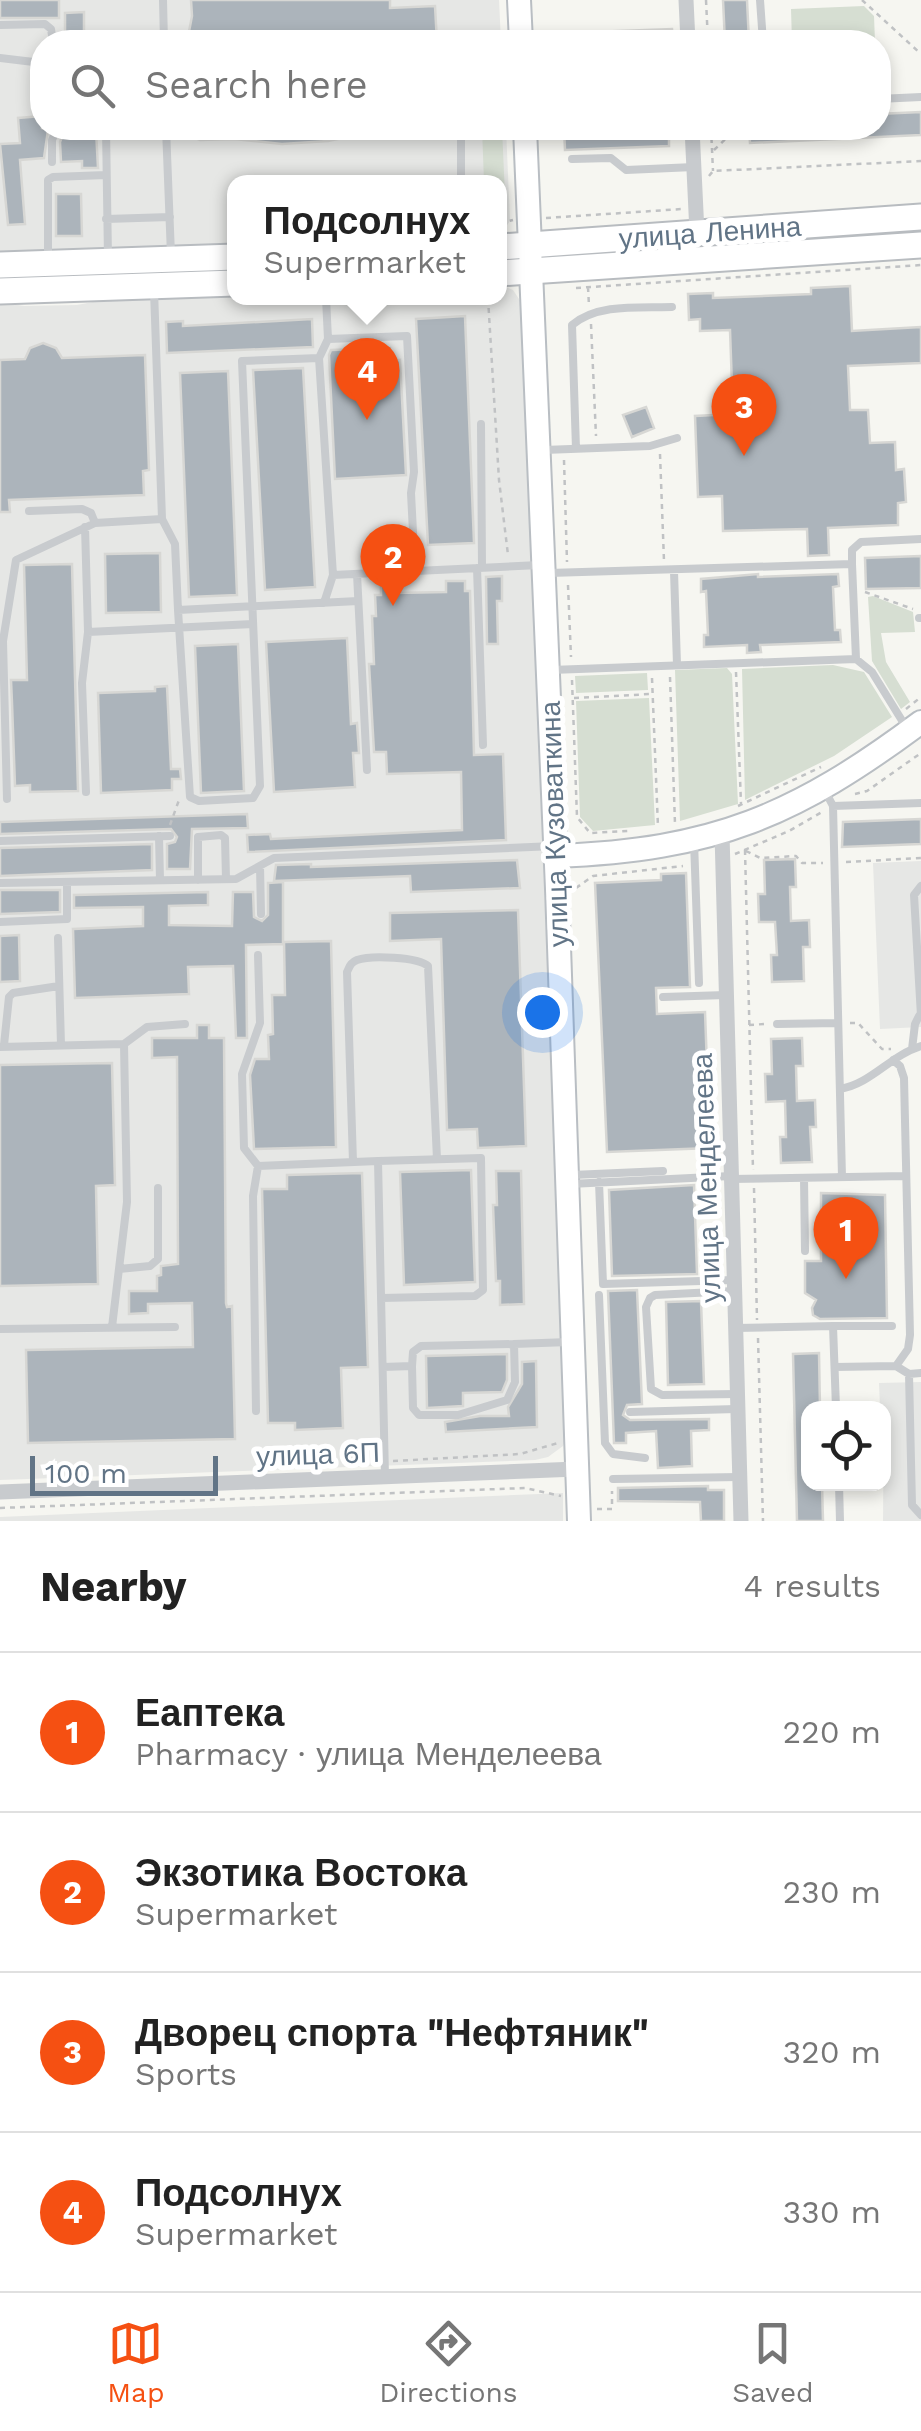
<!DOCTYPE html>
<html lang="en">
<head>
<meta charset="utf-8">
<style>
  :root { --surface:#fff; --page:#f2f2f2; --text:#222; --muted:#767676; --line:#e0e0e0; --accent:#f55012 }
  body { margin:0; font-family:"Work Sans",sans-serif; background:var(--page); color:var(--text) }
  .controls { position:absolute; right:30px; bottom:30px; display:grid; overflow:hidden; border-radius:20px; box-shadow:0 5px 15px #0003 }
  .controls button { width:90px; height:90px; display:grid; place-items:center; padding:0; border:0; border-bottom:2px solid var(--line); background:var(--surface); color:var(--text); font:50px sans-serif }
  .scale { position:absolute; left:30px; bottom:25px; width:188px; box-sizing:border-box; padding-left:10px; border:5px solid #617486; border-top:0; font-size:28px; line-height:35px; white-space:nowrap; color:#617486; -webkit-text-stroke:8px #fff; paint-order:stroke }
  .you { position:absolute; left:542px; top:1012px; width:35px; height:35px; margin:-25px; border:8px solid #fff; border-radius:50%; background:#1a73e8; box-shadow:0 0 0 15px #1a73e833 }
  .badge { display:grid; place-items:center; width:65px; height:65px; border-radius:50%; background:var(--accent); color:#fff; font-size:32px; font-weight:700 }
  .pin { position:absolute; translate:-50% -82px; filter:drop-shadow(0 2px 5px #0008) }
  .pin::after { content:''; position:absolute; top:52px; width:35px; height:30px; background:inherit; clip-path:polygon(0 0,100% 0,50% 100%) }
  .popup { position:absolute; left:227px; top:175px; width:280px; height:130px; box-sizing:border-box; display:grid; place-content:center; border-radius:20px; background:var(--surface); filter:drop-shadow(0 2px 8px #0005); font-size:32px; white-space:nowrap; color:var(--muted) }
  .popup b { font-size:38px; color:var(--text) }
  .popup::after { content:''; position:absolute; left:50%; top:100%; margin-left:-20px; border:20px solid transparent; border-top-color:var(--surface) }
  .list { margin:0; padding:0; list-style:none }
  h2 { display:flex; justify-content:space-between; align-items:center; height:130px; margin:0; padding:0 40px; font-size:42px }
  h2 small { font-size:32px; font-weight:400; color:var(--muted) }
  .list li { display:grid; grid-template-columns:65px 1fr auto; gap:30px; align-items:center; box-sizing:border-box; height:160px; padding:0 40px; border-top:2px solid var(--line) }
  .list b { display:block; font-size:38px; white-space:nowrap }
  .list p { margin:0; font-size:32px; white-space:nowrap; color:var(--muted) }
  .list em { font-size:32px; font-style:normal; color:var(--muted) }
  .icon { flex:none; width:55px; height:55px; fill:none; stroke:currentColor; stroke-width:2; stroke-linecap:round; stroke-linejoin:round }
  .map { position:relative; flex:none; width:921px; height:1521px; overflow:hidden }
  .search { position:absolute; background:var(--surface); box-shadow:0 5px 15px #0003; left:30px; right:30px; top:30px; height:110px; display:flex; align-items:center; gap:25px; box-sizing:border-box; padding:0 35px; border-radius:40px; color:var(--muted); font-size:38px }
  .sheet { height:770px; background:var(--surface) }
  nav { display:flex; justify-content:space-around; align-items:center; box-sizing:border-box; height:140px; border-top:2px solid var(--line); background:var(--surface); font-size:28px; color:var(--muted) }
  nav a { display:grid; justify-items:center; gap:5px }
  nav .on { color:var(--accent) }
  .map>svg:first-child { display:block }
</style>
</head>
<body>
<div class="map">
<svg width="921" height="1521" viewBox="0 0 921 1521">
  <rect width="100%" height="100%" fill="#f6f6f1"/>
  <path fill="#e6e7e5" d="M0 0H499L501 42H42V128H506L510 221 500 235V182H235L234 247 0 255Z
    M500 285 513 290 521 302 566 1438 563 1446 548 1457 535 1460 0 1480V302L24 306 77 305 114 298 234 294 235 298H500Z
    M921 861V1027L880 1029 873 863Z
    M921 1382V1521H883L884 1408H880L879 1383Z
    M563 1493V1521H0V1517Z"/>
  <path fill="#d6ded2" d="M864 6 874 16 875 42H792L791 9Z
    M482 128H502L506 218H500V182H484Z
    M873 596 913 612 915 632 881 633 886 662 910 702 901 709 872 661 868 597Z
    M833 665 864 672 892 717 834 756 745 800 742 669Z
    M727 668 732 674 738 804 680 821 675 670Z
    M647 673 648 690 576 693 575 676Z
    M649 698 655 825 593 831 580 817 576 701Z"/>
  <path fill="#acb4bb" stroke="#d7d7d4" stroke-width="2.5" d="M0 0H59V18H0Z
    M191 0H390V8L435 6 437 42H187L192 16Z
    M723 0H747L749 42H725Z
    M84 12V42H65V13Z
    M672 29 673 42H567L566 33Z
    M921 112V135L750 143 749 128H878V114Z
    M42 116V128L48 130 44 158 20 160 25 224 8 225 0 144 20 143 18 118Z
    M189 128H372V132L328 141 282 144 234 139 200 140 193 137Z
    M564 128H669V146L565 150Z
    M96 130 98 168H82V161L61 162 60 142 64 132Z
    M56 194H81L82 236H56Z
    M850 286 852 331 921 327V363L848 366 850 410H868L870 443 895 442 896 470 904 469 906 502 898 503V525L828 528 829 555 808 556 807 529 723 531 722 496 698 497 695 416 733 414 730 330 700 331V319L689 320 688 294 713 293V298L811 294V288Z
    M465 316 474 543 428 545 416 319Z
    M312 319 313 347 167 353 166 322 183 321V326Z
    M43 343 56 348 62 358 145 355 149 470 143 471 144 495 9 500 10 512H0V360L25 359 30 348Z
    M390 348 391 361 400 360 406 475 335 479 329 355 331 350Z
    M303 368 315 587 265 590 253 370Z
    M228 371 237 595 189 597 180 373Z
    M646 407 654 428 632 437 623 415Z
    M160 553 161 612 106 613 105 554Z
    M921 556V588L866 589 865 558Z
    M72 564 78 791 30 792V785L15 786 12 703 11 680H27L24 565Z
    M758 574V577L838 574 839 586 833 587 835 630H840L841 642 760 645 761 652 747 653V645L704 647V635H708L706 591 701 592V579Z
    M502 576V601H497L498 644H487L486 577Z
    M446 581H465V591H470L474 755 503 754 506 840 248 852 247 835 270 834 271 839 462 830 461 772 387 774 386 752H374L369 664H374L372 616H376L375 595H381V586L395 585V593L446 592Z
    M347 638 351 724 357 723 359 753H353L355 787 274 792 266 642Z
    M238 644 244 791 201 793 195 646Z
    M167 686 171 769H180L181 779H172V790L101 793 98 693 155 691V687Z
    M247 814 248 828 192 829 190 869H167V844L175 842 177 837 171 829 0 834V822Z
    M921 819V844L842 847 843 822Z
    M152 844V870L0 876V848Z
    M795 859 796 887H790L791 921 809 920 810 947H803L804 981 772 982 771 955H777L775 922H759L758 894H765L764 860Z
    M517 860 520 888 411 892 410 876 274 881 276 865 311 864V867Z
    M686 873 690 987 656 988 657 1014 705 1012 710 1148 607 1152 595 883 661 880V874Z
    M283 882V944L246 945 247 1038H236L233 966 188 967 189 994 75 998 73 929 143 926V907L74 908V895L208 892V905L169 906V925L232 926 233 892H253L254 917 262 921 268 915V883Z
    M0 890H60V912L0 914Z
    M518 910 526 1146 478 1148 477 1129 447 1130 441 939 390 941V913Z
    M19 935 20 981 0 982V936Z
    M331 941 336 1147 254 1149 250 1075 255 1059H269L268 1035 273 1034 272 995H285L284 942Z
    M197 1025H209V1038H224L226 1303 227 1307 232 1306 235 1439 28 1443 26 1350 193 1347 192 1303 148 1304V1313L129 1314V1291H157V1276L161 1275V1266L178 1264 177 1057 152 1058V1038H197Z
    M802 1038 803 1066H796L797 1101 815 1100 816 1127H810L812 1162 781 1163 780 1137H786L785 1101 766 1102 765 1074H772L771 1039Z
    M112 1063 115 1185 96 1186 98 1284 0 1286V1065Z
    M471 1170 475 1282 404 1285 400 1172Z
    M496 1171H521L524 1304 500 1305V1281H496L493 1205H497Z
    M362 1173 368 1367 341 1368 343 1428 295 1430V1423H268L262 1189H287V1175Z
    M694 1185 697 1274 612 1276 609 1190Z
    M821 1193 885 1195 887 1318 820 1319 813 1315 812 1308 816 1300 805 1293V1261H821V1235H816V1225H821Z
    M637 1290 642 1404 627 1405 623 1415 630 1420 709 1419V1430L691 1431 692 1466 658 1468 656 1431 626 1433V1443H614L608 1291Z
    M701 1301 704 1384 668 1385 666 1302Z
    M819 1353 820 1408H808V1484H822L823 1521H797L793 1354Z
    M507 1354V1380L502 1392 463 1393V1406L427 1408 426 1356Z
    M536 1361 537 1427 446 1432 445 1422 480 1416H509L508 1407 522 1384V1362Z
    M708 1486V1490H724V1521H701L700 1502 618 1501V1488Z"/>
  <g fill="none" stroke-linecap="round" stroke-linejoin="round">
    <defs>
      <path id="secondary" d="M519 0 521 42
        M525 128 557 889 579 1521
        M556 856C714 850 795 816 921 722"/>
      <path id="primary" d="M500 247 921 217
        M0 265 235 257
        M500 273 921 245
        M0 291 235 283"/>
    </defs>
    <use href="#secondary" stroke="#b9bec3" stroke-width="26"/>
    <use href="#primary" stroke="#b8bcc0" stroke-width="29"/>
    <path stroke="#c0c2c4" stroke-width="2.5" stroke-dasharray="5 5" stroke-linecap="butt" d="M706 0 708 42
      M862 0 921 54
      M711 128 713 171
      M714 150 737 128
      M709 176 713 171 921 161
      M546 218 682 209
      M500 223 513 220
      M588 287 589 306
      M576 288 921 265
      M336 298H349
      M488 298 499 480 508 555
      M241 302 313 299
      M591 324 596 436
      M660 454 664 561
      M564 460 567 562
      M568 585 571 657
      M865 592 913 609
      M736 672 741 804
      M670 677 675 824
      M652 678 658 827
      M572 680 577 817 590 833 629 831
      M574 698 651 694
      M906 709 921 697
      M855 794 867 791 921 753
      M738 806 821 767
      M170 825 179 800
      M745 850 753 1170
      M746 851 760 858 796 856 802 863H823
      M735 854 789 831 822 812
      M846 862 921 858
      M576 888 593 876 683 866
      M850 1023H858L882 1049H891
      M749 1025 765 1024
      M754 1188 757 1320
      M758 1338 763 1521
      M393 1461 520 1454 558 1443
      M333 1464 375 1461
      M0 1508 525 1488 561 1496
      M597 1509H612V1491"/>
    <path stroke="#c8cbce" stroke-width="8" d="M163 0 164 42
      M760 0 763 42
      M0 25 45 24 51 29 53 42
      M0 58 42 63
      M878 99 921 97
      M106 128 108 258
      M166 128 171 255
      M572 159 611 158 626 170 694 167
      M52 162V140L57 128
      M461 182V128
      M106 219 170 217
      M48 260V180L53 177 106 175
      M154 290 162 519 175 544 178 610 358 601
      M326 298 328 339 319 358 333 575 539 565
      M328 339 407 336 414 472 411 493 415 571
      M481 424 482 567
      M576 449 572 325C598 303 640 308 672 307
      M544 450 650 446 677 438
      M29 511 82 509 91 513 95 523
      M85 527 88 632 82 683 86 792
      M852 564V550L861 542 921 539
      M477 568 483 745
      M674 571 677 665
      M549 573 852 564 856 659
      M357 574 367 770
      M324 603 333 575
      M178 610 190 797 199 801 253 798 260 786 242 361 319 358
      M919 618H921
      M88 632 253 624
      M551 670 856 659 872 672 906 727
      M824 789 833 806 921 803
      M7 799 3 641 16 560 95 523 162 519
      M833 806 842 1177
      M159 836 160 880
      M0 841 170 836
      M694 841 699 983
      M260 866 261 914
      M198 880V837L221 835 225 838 226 879
      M0 883 236 879 274 858 554 846
      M921 886 914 895 921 1016
      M0 922 67 919V882
      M58 938 61 1045
      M663 997 726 995
      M777 1024 838 1023
      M4 1045 9 997 13 993 59 986
      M0 1047 124 1044 147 1027 185 1024
      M912 1049 915 1024 919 1016
      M893 1060 900 1066 904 1078 910 1335 908 1349 896 1366
      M840 1089C871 1084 891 1055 921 1046
      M353 1162 347 972C350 966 350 963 357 960 371 955 418 957 428 966L437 1159
      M258 1166 244 1148 242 1074 260 1023 258 955
      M572 1175 663 1171
      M804 1178 805 1251
      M731 1179 906 1176
      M599 1182 603 1284 734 1280
      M570 1184 731 1176
      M119 1269 150 1266 158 1259V1188
      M734 1291 655 1295 650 1298 646 1307 651 1389 662 1395 737 1394
      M599 1295 605 1443 613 1454 645 1458
      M381 1298 475 1296 483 1290 481 1158 378 1161 385 1476
      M833 1326H892
      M112 1327 127 1202 124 1044
      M735 1328 833 1326 836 1408
      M0 1329 175 1327
      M514 1344 569 1342
      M383 1367 412 1366 413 1408 419 1415H458L507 1400 515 1382 514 1344 421 1346 413 1352 412 1366
      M835 1367 896 1366 909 1374 921 1373
      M909 1374 912 1505 921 1515
      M256 1411 253 1196 258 1166 378 1161
      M630 1412 736 1409
      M613 1479 739 1477
      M839 1484 840 1521"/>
    <path stroke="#c8cbce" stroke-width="15" d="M686 0 688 42
      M692 128 697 233
      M722 834 741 1521
      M0 1492 577 1469"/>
    <use href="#secondary" stroke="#fff" stroke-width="22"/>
    <use href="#primary" stroke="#fff" stroke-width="25"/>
  </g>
  <g text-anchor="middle" stroke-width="10" stroke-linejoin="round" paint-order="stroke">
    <g font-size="28" fill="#617486" stroke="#fff">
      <text transform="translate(710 232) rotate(-4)" y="10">улица Ленина</text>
      <text transform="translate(554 824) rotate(-92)" y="10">улица Кузоваткина</text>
      <text transform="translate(706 1178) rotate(-92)" y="10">улица Менделеева</text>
      <text transform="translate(318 1454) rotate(-2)" y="10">улица 6П</text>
    </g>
  </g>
</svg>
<div class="controls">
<button><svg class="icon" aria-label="locate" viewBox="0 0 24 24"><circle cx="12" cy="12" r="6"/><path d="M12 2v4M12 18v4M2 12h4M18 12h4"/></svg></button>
</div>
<div class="scale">100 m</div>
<div class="you"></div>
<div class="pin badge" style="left:846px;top:1279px">1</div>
<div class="pin badge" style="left:393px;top:606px">2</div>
<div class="pin badge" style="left:744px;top:456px">3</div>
<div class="pin badge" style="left:367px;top:420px">4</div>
<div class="popup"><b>Подсолнух</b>Supermarket</div>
<div class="search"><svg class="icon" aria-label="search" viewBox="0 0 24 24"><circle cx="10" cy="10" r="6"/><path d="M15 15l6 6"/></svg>Search here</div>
</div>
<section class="sheet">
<h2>Nearby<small>4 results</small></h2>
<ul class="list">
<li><span class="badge">1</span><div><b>Еаптека</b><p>Pharmacy · улица Менделеева</p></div><em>220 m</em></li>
<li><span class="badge">2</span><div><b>Экзотика Востока</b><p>Supermarket</p></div><em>230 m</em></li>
<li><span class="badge">3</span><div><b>Дворец спорта &quot;Нефтяник&quot;</b><p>Sports</p></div><em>320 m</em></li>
<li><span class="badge">4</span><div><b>Подсолнух</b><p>Supermarket</p></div><em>330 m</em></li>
</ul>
</section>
<nav>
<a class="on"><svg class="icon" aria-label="map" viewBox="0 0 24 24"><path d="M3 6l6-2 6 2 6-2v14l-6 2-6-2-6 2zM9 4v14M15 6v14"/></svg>Map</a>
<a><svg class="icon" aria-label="directions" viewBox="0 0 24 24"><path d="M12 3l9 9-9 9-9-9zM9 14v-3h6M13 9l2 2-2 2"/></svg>Directions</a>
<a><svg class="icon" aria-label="saved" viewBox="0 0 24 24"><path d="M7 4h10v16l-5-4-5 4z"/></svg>Saved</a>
</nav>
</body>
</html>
